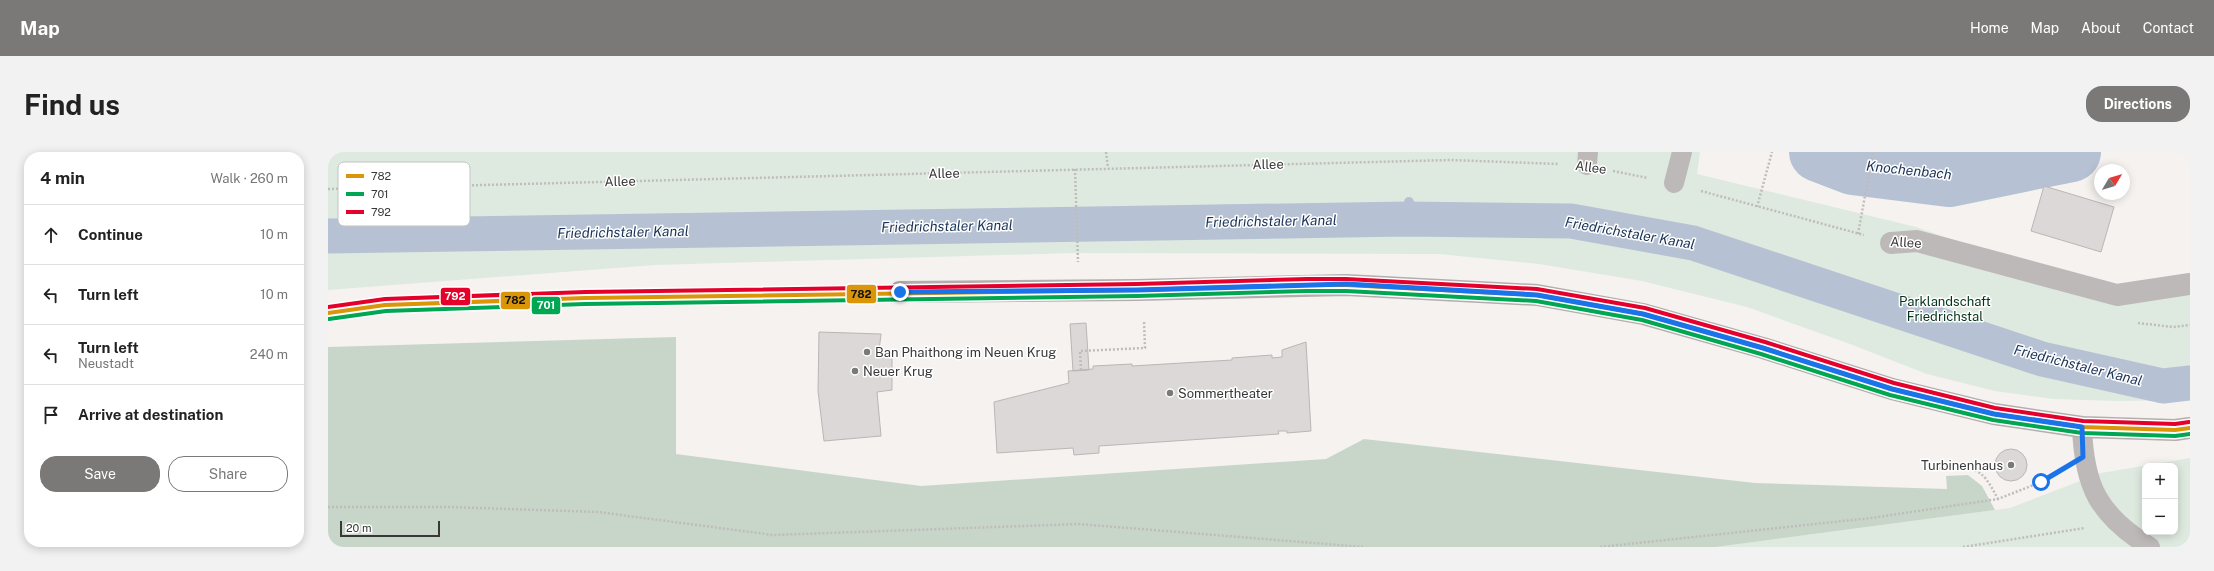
<!DOCTYPE html>
<html lang="en">
<head>
<meta charset="utf-8">
<style>
  :root { --surface:#fff; --page:#f2f2f2; --text:#222; --muted:#767676; --line:#e0e0e0; --accent:#7b7878 }
  body { margin:0; font-family:"Public Sans",sans-serif; background:var(--page); color:var(--text) }
  .controls { position:absolute; right:12px; bottom:12px; display:grid; overflow:hidden; border-radius:8px; box-shadow:0 2px 10px #0003 }
  .controls button { width:36px; height:36px; display:grid; place-items:center; padding:0; border:0; border-bottom:1px solid var(--line); background:var(--surface); color:var(--text); font:20px sans-serif }
  .compass { position:absolute; left:1766px; top:12px; width:36px; height:36px; border-radius:50%; background:var(--surface); box-shadow:0 2px 10px #0003; rotate:52deg }
  .scale { position:absolute; left:12px; bottom:10px; width:100px; box-sizing:border-box; padding-left:4px; border:2px solid #393737; border-top:0; font-size:11px; line-height:14px; white-space:nowrap; color:#393737; -webkit-text-stroke:3px #fff; paint-order:stroke }
  .stop { position:absolute; width:12px; height:12px; margin:-9px; border:3px solid #1a73e8; border-radius:50%; background:#fff }
  .stop.end { background:#1a73e8; border-color:#fff; box-shadow:0 1px 4px #0008 }
  .list { margin:0; padding:0; list-style:none }
  h2 { display:flex; justify-content:space-between; align-items:center; height:52px; margin:0; padding:0 16px; font-size:17px }
  h2 small { font-size:13px; font-weight:400; color:var(--muted) }
  .list li { display:grid; grid-template-columns:26px 1fr auto; gap:12px; align-items:center; box-sizing:border-box; height:60px; padding:0 16px; border-top:1px solid var(--line) }
  .list b { display:block; font-size:15px; white-space:nowrap }
  .list p { margin:0; font-size:13px; white-space:nowrap; color:var(--muted) }
  .list em { font-size:13px; font-style:normal; color:var(--muted) }
  .actions { display:flex; gap:8px; padding:12px 16px }
  .actions a { flex:1; padding:9px 0; border:1px solid var(--accent); border-radius:16px; text-align:center; font-size:14px; color:var(--accent) }
  .actions .main { background:var(--accent); color:#fff }
  .icon { flex:none; width:22px; height:22px; fill:none; stroke:currentColor; stroke-width:2; stroke-linecap:round; stroke-linejoin:round }
  .map { position:relative; flex:none; width:1862px; height:395px; overflow:hidden; border-radius:16px }
  header { display:flex; align-items:center; gap:24px; box-sizing:border-box; height:56px; padding:0 20px; background:var(--accent); color:#fff }
  header strong { font-size:19px }
  nav { display:flex; gap:22px; margin-inline-start:auto; font-size:14px }
  .intro { display:flex; align-items:center; justify-content:space-between; box-sizing:border-box; height:96px; padding:0 24px }
  h1 { margin:0; font-size:28px }
  .button { padding:10px 18px; border-radius:16px; background:var(--accent); color:#fff; font-size:14px; font-weight:700 }
  main { display:flex; gap:24px; padding:0 24px }
  aside { flex:1; background:var(--surface); border-radius:16px; box-shadow:0 2px 10px #0003 }
  .map>svg:first-child { display:block }
</style>
</head>
<body>
<header>
<strong>Map</strong>
<nav><a>Home</a><a>Map</a><a>About</a><a>Contact</a></nav>
</header>
<div class="intro"><h1>Find us</h1><a class="button">Directions</a></div>
<main>
<aside>
<h2>4 min<small>Walk · 260 m</small></h2>
<ul class="list">
<li><svg class="icon" aria-label="ahead" viewBox="0 0 24 24"><path d="M12 20V5M6 11l6-6 6 6"/></svg><div><b>Continue</b></div><em>10 m</em></li>
<li><svg class="icon" aria-label="left" viewBox="0 0 24 24"><path d="M17 20v-9H6M10 6l-5 5 5 5"/></svg><div><b>Turn left</b></div><em>10 m</em></li>
<li><svg class="icon" aria-label="left" viewBox="0 0 24 24"><path d="M17 20v-9H6M10 6l-5 5 5 5"/></svg><div><b>Turn left</b><p>Neustadt</p></div><em>240 m</em></li>
<li><svg class="icon" aria-label="arrive" viewBox="0 0 24 24"><path d="M6 21V4h12l-3 4 3 4H6"/></svg><div><b>Arrive at destination</b></div></li>
</ul>
<div class="actions"><a class="main">Save</a><a>Share</a></div>
</aside>
<div class="map">
<svg width="1862" height="395" viewBox="0 0 1862 395">
  <rect width="100%" height="100%" fill="#f5f2f0"/>
  <path fill="#deeae0" fill-rule="evenodd" d="M0 0H1372L1369 22 1588 75 1674 105 1789 137 1862 138V248L1791 249 1725 247 1667 239 1599 222 1522 192 1419 155 1314 129 1211 112 1111 102 745 101 327 113 0 138Z
    M1862 306V395H1388L1682 356 1773 321ZM1817 314H1847V380H1817Z"/>
  <path fill="#c8d6ca" d="M348 185V302L593 334 998 307 1036 287 1427 331 1619 337 1618 324 1640 323 1654 334 1667 358 1388 395H0V195Z"/>
  <g fill="none" stroke-linecap="round" stroke-linejoin="round">
    <path stroke="#b6c2d3" stroke-width="10" d="M1079 67 1081 50"/>
    <path stroke="#b6c2d3" stroke-width="35" d="M0 84 1079 67 1243 69 1365 91 1714 207 1835 234 1862 231"/>
    <path stroke="#b6c2d3" stroke-width="60" d="M1491 0 1525 13 1621 25 1743 0"/>
  </g>
  <path fill="#dbd8d7" stroke="#b9b7b6" d="M1716 34 1786 55 1773 100 1703 79Z
    M758 171 761 218 745 219 742 172Z
    M491 180 553 182 551 199 564 198V238L549 240 553 284 496 289 490 239Z
    M978 190 983 279 959 281V279H950L951 282 771 294V301L746 303 745 296 669 301 666 250 741 231 740 219 765 217V214L804 212V214L904 208V206L944 203V206L954 205V198Z
    M1667 313a16 16 0 1 1 32 0a16 16 0 1 1-32 0Z"/>
  <g fill="none" stroke-linecap="round" stroke-linejoin="round">
    <path stroke="#bfbcbb" stroke-width="2.5" stroke-dasharray="2 2" stroke-linecap="butt" d="M778 0 780 16
      M747 17 750 110
      M1285 19 1320 26
      M0 37 1123 8 1231 12
      M1373 39 1536 83
      M1429 55 1444 0
      M1530 82 1545 0
      M1810 171 1845 175 1862 173
      M753 218 752 199 817 196 816 169
      M1611 316C1649 318 1651 311 1670 347
      M0 355H121L270 360 445 383 751 372 1035 395
      M1272 395 1543 366 1670 347 1713 330 1730 320
      M1635 395 1757 376"/>
    <path stroke="#beb9b9" stroke-width="20" d="M1259 13 1260 0
      M1346 31 1354 0
      M1754 275C1756 334 1770 363 1822 395"/>
    <path stroke="#beb9b9" stroke-width="22" d="M1563 91 1589 89 1789 143 1862 132"/>
    <path stroke="#b4adae" stroke-width="22" d="M572 140 809 138 1018 133 1209 143 1315 162 1435 196 1564 237 1666 262 1754 275 1847 278 1862 276"/>
    <defs>
      <path id="bus-1" d="M0 161 57 153 257 146 809 138 979 133H1018L1209 143 1315 162 1435 196 1564 237 1666 262 1754 275 1847 278 1862 276"/>
      <path id="bus-2" d="M1 167 58 159 257 152 809 144 979 139H1018L1208 149 1314 168 1433 202 1562 243 1665 268 1754 281 1847 284 1862 282"/>
      <path id="bus-3" d="M0 155 57 147 257 140 809 132 979 127H1018L1209 137 1317 156 1437 190 1566 231 1667 256 1755 269 1847 272 1861 270"/>
    </defs>
    <use href="#bus-1" stroke="#fff" stroke-width="7"/>
    <use href="#bus-2" stroke="#fff" stroke-width="7"/>
    <use href="#bus-3" stroke="#fff" stroke-width="7"/>
    <use href="#bus-1" stroke="#da9508" stroke-width="4"/>
    <use href="#bus-2" stroke="#00a651" stroke-width="4"/>
    <use href="#bus-3" stroke="#e4002b" stroke-width="4"/>
  </g>
  <g fill="none" stroke-linecap="round" stroke-linejoin="round">
    <path stroke="#1a73e8" stroke-width="5" d="M572 140 809 138 1018 132 1209 143 1315 162 1435 196 1564 237 1666 262 1754 275 1755 305 1713 330"/>
  </g>
  <g fill="#7b7878" stroke="#fff" stroke-width="1.5">
    <circle cx="539" cy="200" r="4"/>
    <circle cx="527" cy="219" r="4"/>
    <circle cx="842" cy="241" r="4"/>
    <circle cx="1683" cy="313" r="4"/>
  </g>
  <g text-anchor="middle" stroke-width="3" stroke-linejoin="round" paint-order="stroke">
    <g font-size="13" fill="#393737" stroke="#fff">
      <text transform="translate(940 12) rotate(-1)" y="5">Allee</text>
      <text transform="translate(1263 15) rotate(8)" y="5">Allee</text>
      <text transform="translate(616 21) rotate(-1)" y="5">Allee</text>
      <text transform="translate(292 29) rotate(-1)" y="5">Allee</text>
      <text transform="translate(1578 90) rotate(4)" y="5">Allee</text>
    </g>
    <g font-size="13" fill="#013418" stroke="#fff">
      <text x="1617" y="154">Parklandschaft<tspan x="1617" dy="15">Friedrichstal</tspan></text>
    </g>
    <g font-size="13" fill="#393737" stroke="#fff" text-anchor="start">
      <text x="547" y="205">Ban Phaithong im Neuen Krug</text>
      <text x="535" y="224">Neuer Krug</text>
      <text x="850" y="246">Sommertheater</text>
      <text x="1675" y="318" text-anchor="end">Turbinenhaus</text>
    </g>
    <g font-size="14" font-style="italic" fill="#1c3459" stroke="#fff">
      <text transform="translate(1581 18) rotate(6)" y="5">Knochenbach</text>
      <text transform="translate(943 69) rotate(-1)" y="5">Friedrichstaler Kanal</text>
      <text transform="translate(619 74) rotate(-1)" y="5">Friedrichstaler Kanal</text>
      <text transform="translate(295 80) rotate(-1)" y="5">Friedrichstaler Kanal</text>
      <text transform="translate(1302 81) rotate(10)" y="5">Friedrichstaler Kanal</text>
      <text transform="translate(1750 213) rotate(14)" y="5">Friedrichstaler Kanal</text>
    </g>
  </g>
  <rect x="10" y="10" width="132" height="64" rx="6" fill="#fff" stroke="#c4c3c3" stroke-width="1"/>
  <rect x="18" y="22" width="18" height="4" fill="#da9508"/>
  <rect x="18" y="40" width="18" height="4" fill="#00a651"/>
  <rect x="18" y="58" width="18" height="4" fill="#e4002b"/>
  <g font-size="11" fill="#393737">
    <text x="43" y="28">782</text>
    <text x="43" y="46">701</text>
    <text x="43" y="64">792</text>
  </g>
  <g stroke="#fff" stroke-width="1.5">
    <rect x="518" y="132" width="31" height="20" rx="4" fill="#da9508"/>
    <rect x="112" y="135" width="31" height="19" rx="4" fill="#e4002b"/>
    <rect x="172" y="139" width="31" height="19" rx="4" fill="#da9508"/>
    <rect x="203" y="144" width="30" height="19" rx="4" fill="#00a651"/>
  </g>
  <g font-size="11" text-anchor="middle" font-weight="bold" fill="#fff">
    <text x="127" y="148">792</text>
    <text x="218" y="157">701</text>
  </g>
  <g font-size="11" text-anchor="middle" font-weight="bold" fill="#111">
    <text x="533" y="146">782</text>
    <text x="187" y="152">782</text>
  </g>
</svg>
<div class="controls">
<button>+</button>
<button>−</button>
</div>
<svg class="compass" viewBox="-18 -18 36 36"><path d="M0-13l5 13h-10z" fill="#e53935"/><path d="M0 13l5-13h-10z" fill="#767676"/></svg>
<div class="scale">20 m</div>
<div class="stop" style="left:1713px;top:330px"></div>
<div class="stop end" style="left:572px;top:140px"></div>
</div>
</main>
</body>
</html>
